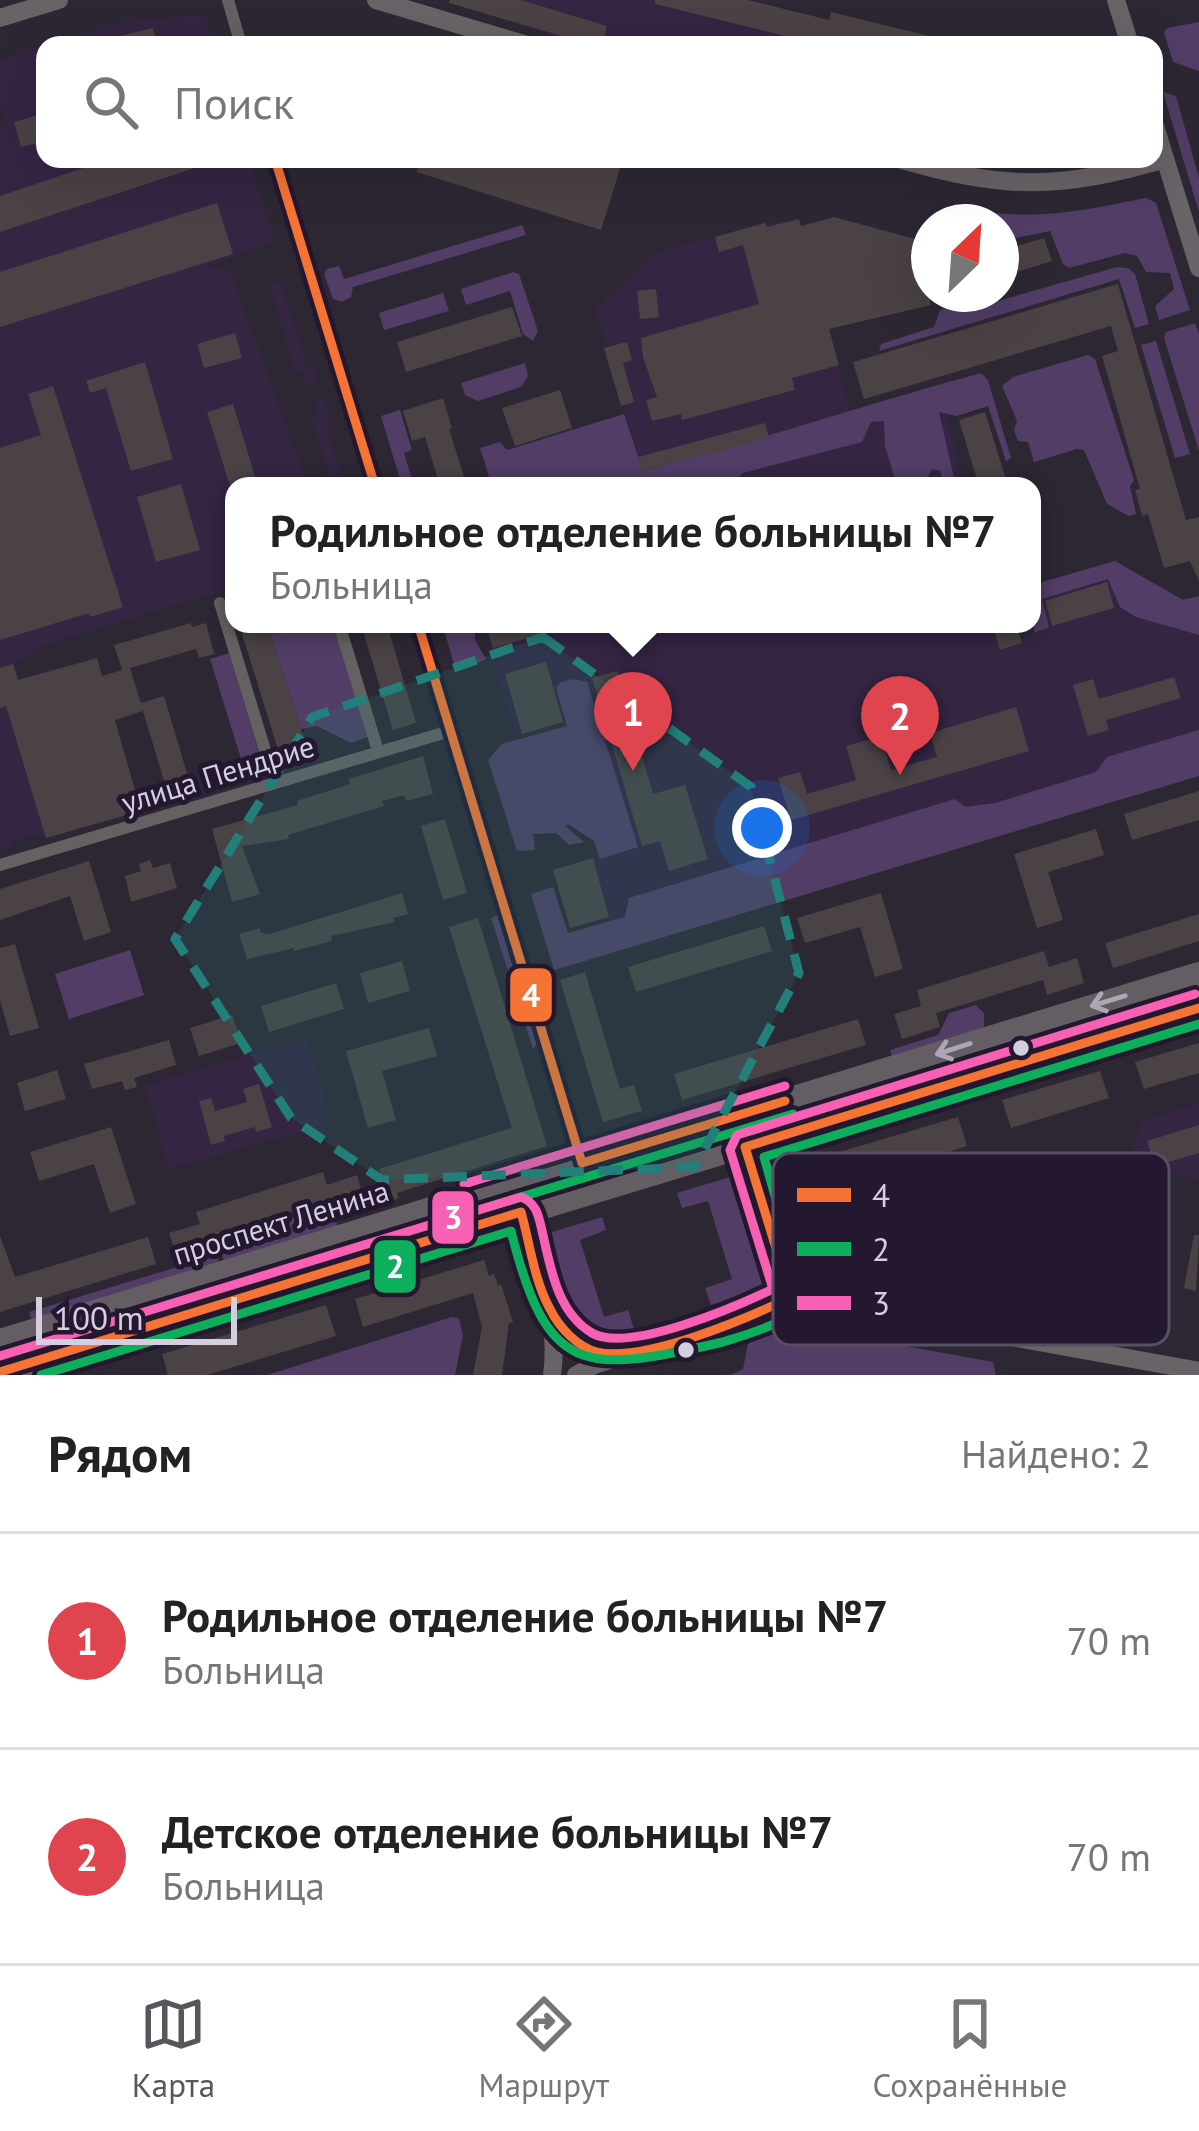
<!DOCTYPE html>
<html lang="ru">
<head>
<meta charset="utf-8">
<style>
  :root { --surface:#fff; --page:#f6f6f6; --text:#222; --muted:#767676; --line:#e0e0e0; --accent:#58555c }
  body { margin:0; font-family:"PT Sans",sans-serif; background:var(--page); color:var(--text) }
  .compass { position:absolute; left:911px; top:204px; width:108px; height:108px; border-radius:50%; background:var(--surface); box-shadow:0 12px 48px #0002; rotate:25deg }
  .scale { position:absolute; left:36px; bottom:30px; width:201px; box-sizing:border-box; padding-left:12px; border:6px solid #d5cedf; border-top:0; font-size:33px; line-height:42px; white-space:nowrap; color:#d5cedf; -webkit-text-stroke:9px #231830; paint-order:stroke }
  .you { position:absolute; left:762px; top:828px; width:42px; height:42px; margin:-30px; border:9px solid #fff; border-radius:50%; background:#1a73e8; box-shadow:0 0 0 18px #1a73e833 }
  .badge { display:grid; place-items:center; width:78px; height:78px; border-radius:50%; background:var(--accent); color:#fff; font-size:39px; font-weight:700 }
  .pin { position:absolute; translate:-50% -99px; filter:drop-shadow(0 3px 6px #0008) }
  .pin::after { content:''; position:absolute; top:63px; width:42px; height:36px; background:inherit; clip-path:polygon(0 0,100% 0,50% 100%) }
  .popup { position:absolute; left:225px; top:477px; width:816px; height:156px; box-sizing:border-box; display:grid; place-content:center; border-radius:24px; background:var(--surface); filter:drop-shadow(0 3px 9px #0005); font-size:39px; white-space:nowrap; color:var(--muted) }
  .popup b { font-size:45px; color:var(--text) }
  .popup::after { content:''; position:absolute; left:50%; top:100%; margin-left:-24px; border:24px solid transparent; border-top-color:var(--surface) }
  .list { margin:0; padding:0; list-style:none }
  h2 { display:flex; justify-content:space-between; align-items:center; height:156px; margin:0; padding:0 48px; font-size:51px }
  h2 small { font-size:39px; font-weight:400; color:var(--muted) }
  .list li { display:grid; grid-template-columns:78px 1fr auto; gap:36px; align-items:center; box-sizing:border-box; height:216px; padding:0 48px; border-top:3px solid var(--line) }
  .list b { display:block; font-size:45px; white-space:nowrap }
  .list p { margin:0; font-size:39px; white-space:nowrap; color:var(--muted) }
  .list em { font-size:39px; font-style:normal; color:var(--muted) }
  .icon { flex:none; width:66px; height:66px; fill:none; stroke:currentColor; stroke-width:2; stroke-linecap:round; stroke-linejoin:round }
  .map { position:relative; flex:none; width:1199px; height:1375px; overflow:hidden }
  .search { position:absolute; background:var(--surface); box-shadow:0 12px 48px #0002; left:36px; right:36px; top:36px; height:132px; display:flex; align-items:center; gap:30px; box-sizing:border-box; padding:0 42px; border-radius:24px; color:var(--muted); font-size:45px }
  .sheet { height:588px; background:var(--surface) }
  nav { display:flex; justify-content:space-around; align-items:center; box-sizing:border-box; height:168px; border-top:3px solid var(--line); background:var(--surface); font-size:33px; color:var(--muted) }
  nav a { display:grid; justify-items:center; gap:6px }
  nav .on { color:var(--accent) }
  .map>svg:first-child { display:block }
</style>
</head>
<body>
<div class="map">
<svg width="1199" height="1375" viewBox="0 0 1199 1375">
  <rect width="100%" height="100%" fill="#2d2734"/>
  <path fill="#342543" d="M460 0H750L829 20 831 12 965 45H581L485 13Z
    M198 15 212 30 217 45H50L124 22Z
    M45 46V159H249L275 241 206 267 230 271 308 486H234V587L42 646 14 664 19 680 97 658 141 811 46 838 37 835 12 842 10 848 0 851V124L5 121 0 104V60Z
    M799 219 850 412 642 471 595 310 656 252 765 223Z
    M281 281 307 367 313 366 318 380 306 384 303 372 296 373 269 284Z
    M323 397 330 419 325 421 344 486H331L311 415 318 413 314 399Z
    M942 397 965 486H602Z
    M1117 569 1199 609V752L613 927 593 858 602 854 564 723 515 736 481 624H1032V592Z
    M307 1038 327 1105 325 1125 169 1169 145 1085Z
    M1199 1103V1179L1128 1165 1140 1122Z"/>
  <path fill="#513d66" d="M1199 22V71L1173 62 1164 33 1167 28Z
    M1163 92 1176 96 1199 178V212Z
    M1146 198 1156 203 1190 310 1159 320 1155 306 1174 289 1170 273 1146 272 1137 256 1125 253 1069 268 1063 264 1050 231 1001 241V222H935L956 220 971 209C1032 222 1086 210 1146 198Z
    M522 225 526 235 353 287 351 297 342 302 333 299 324 274 327 269 339 266 344 279Z
    M1117 267 1128 268 1135 274 1149 324 1135 328 1119 279 879 351 881 344 934 327 940 310 968 303 984 305Z
    M513 272 519 274 538 331 533 341 523 334 510 291 466 305 461 289Z
    M443 293 449 311 384 330 379 313Z
    M1195 323 1199 334V451L1164 338 1166 332Z
    M1156 341 1190 454 1175 458 1141 345Z
    M1088 355 1095 359 1134 480 1130 486 1136 514 1129 516 1107 504 1084 450 1077 449 1034 462 1028 442 1018 441 1014 430 1017 421 1002 386 1013 377Z
    M525 363 528 376 521 387 478 401 465 395 461 383Z
    M981 373 988 380 1011 458 1006 461 988 406 957 416 939 412 956 486H945L940 471 932 469 923 486H897L885 446 884 421 871 422 862 442 743 473 736 480 713 486H492L480 448 500 442 507 450 624 414 643 471C757 441 867 404 981 373Z
    M400 410 412 450 404 453 414 486H402L381 416Z
    M1115 561 1183 600 1199 596V635L1136 617 1120 607 1108 579 1042 599 1049 627 1034 633 1032 585Z
    M267 624H335L370 736 351 743 317 726 301 729Z
    M453 624H475V640L486 659 456 671 443 627Z
    M229 653 265 772 247 778 210 659Z
    M573 679 587 682 638 847 600 859 594 841 568 824 565 826 584 842 569 845 556 833 533 834 535 850 517 851 488 760 502 744 567 726 556 688 561 682Z
    M1199 730V776L578 963 554 970 531 894 553 887 568 933 625 917 629 898 955 799 965 807 995 803 1096 772 1107 757Z
    M498 915 538 1042 533 1049 491 918Z
    M130 950 144 995 69 1019 55 974Z
    M976 1005 984 1013V1030L893 1061 890 1050 938 1035 949 1013Z
    M767 1088 771 1099 610 1148 607 1137Z
    M740 1174 768 1266 761 1290 711 1305 705 1288 732 1279 708 1201 682 1208 677 1193Z
    M310 1214 335 1219 340 1231 225 1266 222 1254 228 1236 264 1223Z
    M602 1217 606 1230 580 1240 604 1317 628 1310 634 1329 597 1340 575 1320 549 1233Z
    M217 1255 220 1267 33 1324 29 1312Z
    M452 1317 459 1318 463 1335 455 1375H267Z
    M773 1322 993 1362 996 1375H731L743 1369 748 1344Z"/>
  <path fill="#4a4245" d="M450 0H521L607 26 602 45H592L449 3Z
    M655 0H748L829 20 831 12 949 41 948 45H822L655 4Z
    M153 28 157 45H100L99 41Z
    M45 113V141L21 147 14 122Z
    M110 159 216 161 0 232V196Z
    M420 159H623L601 230 417 172Z
    M217 203 233 254 0 327V272Z
    M834 217 915 239 931 305 829 329 839 365 792 378 795 390 682 420 681 414 652 421 646 400 657 397 643 357 641 338 759 304 743 245 719 252 715 237 765 223 767 227 799 219 801 226Z
    M1044 238 1052 261 1001 277V251Z
    M1118 284 1186 520 1199 517V581L1190 561 1164 568 1148 514 1142 516 1135 490 1140 489 1102 356 1118 351 1111 326 864 399 853 362Z
    M656 289 659 317 640 319 637 291Z
    M512 307 522 336 406 372 397 342Z
    M235 333 242 358 204 368 197 344Z
    M627 342 632 360 623 363 634 402 621 406 604 348Z
    M145 362 173 459 131 471 106 388 90 393 86 381Z
    M53 386 123 607 90 617 89 613 0 640V448L41 435 28 394Z
    M560 390 572 428 515 446 502 408Z
    M443 398 452 428 449 429 467 486H440L425 437 412 441 403 411Z
    M233 404 258 486H230L207 412Z
    M985 412 1008 486H979L959 420Z
    M765 423 769 438 642 471 638 457Z
    M181 484 200 550 156 562 137 497Z
    M1107 582 1114 608 1052 626 1045 601Z
    M191 623 192 627 206 623 214 654 199 658 196 649 130 668 141 703 164 696 192 790 169 797 143 711 115 720 141 811 46 838 6 706 0 708V668L13 664 18 680 97 658 102 676 122 670 114 645Z
    M239 624H267L308 751 281 759Z
    M361 624H387L416 723 393 730Z
    M486 624H566V627L493 648Z
    M1002 624H1016L1022 643 1000 650 993 627Z
    M546 662 563 722 522 734 505 674Z
    M617 671 625 698 631 696 636 712 630 714 653 794 685 785 708 859 669 871 660 841 642 846 592 678Z
    M1174 677 1181 698 1106 720 1109 730 1088 736 1073 685 1093 679 1099 699Z
    M1016 707 1029 751 791 820 778 778 800 772 807 794 856 780 846 746 881 736 891 770 937 757 930 733Z
    M423 756 433 794 406 801 404 795 382 801 384 806 288 835 289 839 242 846 260 894 232 902 212 829 298 805 297 801 350 784 349 779Z
    M1199 791V820L1132 840 1124 814Z
    M445 819 467 893 443 900 421 826Z
    M1096 829 1104 855 1048 872 1063 920 1037 928 1014 854Z
    M593 858 609 917 570 928 553 870Z
    M150 860 153 868 170 863 177 888 131 902 125 876 141 871 139 864Z
    M89 861 111 932 84 941 70 896 0 920V889Z
    M402 893 408 914 393 918 395 922 331 936 332 941 294 951V948L247 959 239 934 260 928 261 933 270 934Z
    M881 893 903 969 875 977 860 927 805 943 797 918Z
    M1199 914V941L1113 968 1105 943Z
    M478 918 547 1146 397 1193 399 1198 389 1202 379 1169 512 1128 449 927Z
    M764 926 772 951 636 992 628 967Z
    M15 944 39 1028 10 1036 0 1000V948Z
    M1044 951 1049 967 1077 958 1084 983 1047 995 1043 980 936 1013 940 1027 902 1039 894 1014 921 1006 917 990Z
    M402 961 410 991 368 1003 360 973Z
    M585 972 620 1089 634 1085 642 1111 603 1122 560 980Z
    M336 983 344 1009 269 1032 261 1006Z
    M232 1015 241 1043 199 1056 190 1028Z
    M858 1019 866 1045 682 1100 674 1074Z
    M429 1028 437 1056 382 1071 396 1120 368 1128 346 1051Z
    M169 1040 176 1065 134 1078 137 1087 125 1090 122 1081 92 1089 84 1064Z
    M1199 1043V1073L1144 1089 1135 1062Z
    M57 1070 66 1099 25 1111 17 1083Z
    M1100 1071 1109 1098 1011 1128 1002 1100Z
    M259 1084 272 1127 256 1132 255 1127 224 1136 225 1141 211 1145 199 1101 211 1098 215 1111 247 1102 243 1089Z
    M958 1117 967 1146 826 1191 839 1222 870 1228 864 1256 813 1247 789 1167Z
    M1199 1125V1153L1155 1166 1147 1141Z
    M111 1127 136 1204 110 1213 94 1164 39 1181 30 1152Z
    M323 1172 327 1185 357 1175 365 1202 327 1214 323 1202 215 1236 219 1247 178 1260 169 1233 200 1224 196 1212Z
    M899 1233 995 1250 997 1239 1025 1244 1018 1285 894 1263Z
    M1194 1235H1199L1196 1291 1184 1288Z
    M0 1236 15 1277 148 1237 156 1264 0 1312Z
    M1058 1252 1079 1256 1077 1268 1115 1270 1114 1275 1135 1279 1137 1266 1158 1269 1150 1311 1121 1305 1120 1311 1081 1303 1082 1298 1051 1292Z
    M484 1260 489 1276 494 1274 498 1286 501 1284 513 1322 509 1323 502 1375H473L482 1327 473 1293 363 1327 355 1299Z
    M326 1305 336 1336 207 1375H168L162 1354Z"/>
  <g fill="none" stroke-linecap="round" stroke-linejoin="round">
    <path stroke="#656062" stroke-width="12" d="M228 0 241 45
      M275 159 375 486
      M220 603 275 783
      M339 624 378 751
      M418 624 582 1162
      M0 865 450 731"/>
    <path stroke="#696266" stroke-width="18" d="M376 0 527 45
      M1116 0 1130 45
      M0 18 59 0
      M1154 123 1199 268
      M899 159C1005 190 1059 190 1165 159
      M736 1116 791 1297
      M513 1184C532 1245 561 1311 552 1375
      M554 1314C573 1338 588 1350 619 1355
      M576 1375 594 1365 764 1313 791 1297 1199 1371"/>
    <path stroke="#645d63" stroke-width="24" d="M0 1341 1199 974
      M0 1372 1199 1008"/>
    <defs>
      <path id="bus-1" d="M275 159 375 486
        M418 624 582 1163 785 1101
        M0 1372 521 1212C530 1244 534 1280 550 1309 559 1327 577 1347 597 1352 643 1363 749 1318 791 1297L745 1147 1199 1008"/>
      <path id="bus-2" d="M472 1212 793 1114
        M41 1375 511 1231C547 1375 582 1375 723 1342 748 1334 790 1323 805 1301L764 1157 1199 1024"/>
      <path id="bus-3" d="M464 1184 785 1086
        M0 1356 521 1197C538 1203 539 1219 543 1235 551 1270 558 1313 592 1333 628 1354 737 1306 773 1289L730 1150 737 1135 1195 994"/>
    </defs>
    <use href="#bus-1" stroke="#231830" stroke-width="18"/>
    <use href="#bus-2" stroke="#231830" stroke-width="18"/>
    <use href="#bus-3" stroke="#231830" stroke-width="18"/>
    <use href="#bus-1" stroke="#f57335" stroke-width="9"/>
    <use href="#bus-2" stroke="#0daf5c" stroke-width="9"/>
    <use href="#bus-3" stroke="#f860b3" stroke-width="9"/>
  </g>
  <defs><path id="oneway-shaft" d="M-6 0H5M1.5-3L5.5 0L1.5 3" fill="none" stroke-width="1.6" stroke-linecap="round" stroke-linejoin="round" transform="scale(3)"/></defs>
  <g stroke="#ada6b4">
    <use href="#oneway-shaft" transform="translate(1108 1001) rotate(163)"/>
    <use href="#oneway-shaft" transform="translate(953 1049) rotate(162)"/>
  </g>
  <path fill="#237f79" fill-opacity="0.2" stroke="#237f79" stroke-width="9" stroke-dasharray="24 15" stroke-linejoin="round" d="M543 637 751 787 799 973 695 1167 382 1180 291 1118 175 939 312 717Z"/>
  <g fill="#d5cedf" stroke="#231830" stroke-width="4.5">
    <circle cx="1021" cy="1048" r="10"/>
    <circle cx="686" cy="1350" r="10"/>
  </g>
  <g text-anchor="middle" stroke-width="10" stroke-linejoin="round" paint-order="stroke">
    <g font-size="30" fill="#d5cedf" stroke="#231830">
      <text transform="translate(218 775) rotate(-17)" y="10">улица Пендрие</text>
      <text transform="translate(281 1223) rotate(-17)" y="10">проспект Ленина</text>
    </g>
  </g>
  <rect x="773" y="1153" width="396" height="192" rx="18" fill="#231830" stroke="#584f65" stroke-width="3"/>
  <rect x="797" y="1188" width="54" height="14" fill="#f57335"/>
  <rect x="797" y="1242" width="54" height="14" fill="#0daf5c"/>
  <rect x="797" y="1296" width="54" height="14" fill="#f860b3"/>
  <g font-size="33" fill="#d5cedf">
    <text x="872" y="1207">4</text>
    <text x="872" y="1261">2</text>
    <text x="872" y="1315">3</text>
  </g>
  <g stroke="#231830" stroke-width="4.5">
    <rect x="508" y="966" width="46" height="58" rx="12" fill="#f57335"/>
    <rect x="430" y="1189" width="46" height="57" rx="12" fill="#f860b3"/>
    <rect x="372" y="1238" width="46" height="57" rx="12" fill="#0daf5c"/>
  </g>
  <g font-size="33" text-anchor="middle" font-weight="bold" fill="#fff">
    <text x="531" y="1007">4</text>
    <text x="453" y="1229">3</text>
    <text x="395" y="1278">2</text>
  </g>
</svg>
<svg class="compass" viewBox="-18 -18 36 36"><path d="M0-13l5 13h-10z" fill="#e53935"/><path d="M0 13l5-13h-10z" fill="#767676"/></svg>
<div class="scale">100 m</div>
<div class="you"></div>
<div class="pin badge" style="left:633px;top:771px;background:#e0444e">1</div>
<div class="popup"><b>Родильное отделение больницы №7</b>Больница</div>
<div class="pin badge" style="left:900px;top:775px;background:#e0444e">2</div>
<div class="search"><svg class="icon" aria-label="search" viewBox="0 0 24 24"><circle cx="10" cy="10" r="6"/><path d="M15 15l6 6"/></svg>Поиск</div>
</div>
<section class="sheet">
<h2>Рядом<small>Найдено: 2</small></h2>
<ul class="list">
<li><span class="badge" style="background:#e0444e">1</span><div><b>Родильное отделение больницы №7</b><p>Больница</p></div><em>70 m</em></li>
<li><span class="badge" style="background:#e0444e">2</span><div><b>Детское отделение больницы №7</b><p>Больница</p></div><em>70 m</em></li>
</ul>
</section>
<nav>
<a class="on"><svg class="icon" aria-label="map" viewBox="0 0 24 24"><path d="M3 6l6-2 6 2 6-2v14l-6 2-6-2-6 2zM9 4v14M15 6v14"/></svg>Карта</a>
<a><svg class="icon" aria-label="directions" viewBox="0 0 24 24"><path d="M12 3l9 9-9 9-9-9zM9 14v-3h6M13 9l2 2-2 2"/></svg>Маршрут</a>
<a><svg class="icon" aria-label="saved" viewBox="0 0 24 24"><path d="M7 4h10v16l-5-4-5 4z"/></svg>Сохранённые</a>
</nav>
</body>
</html>
